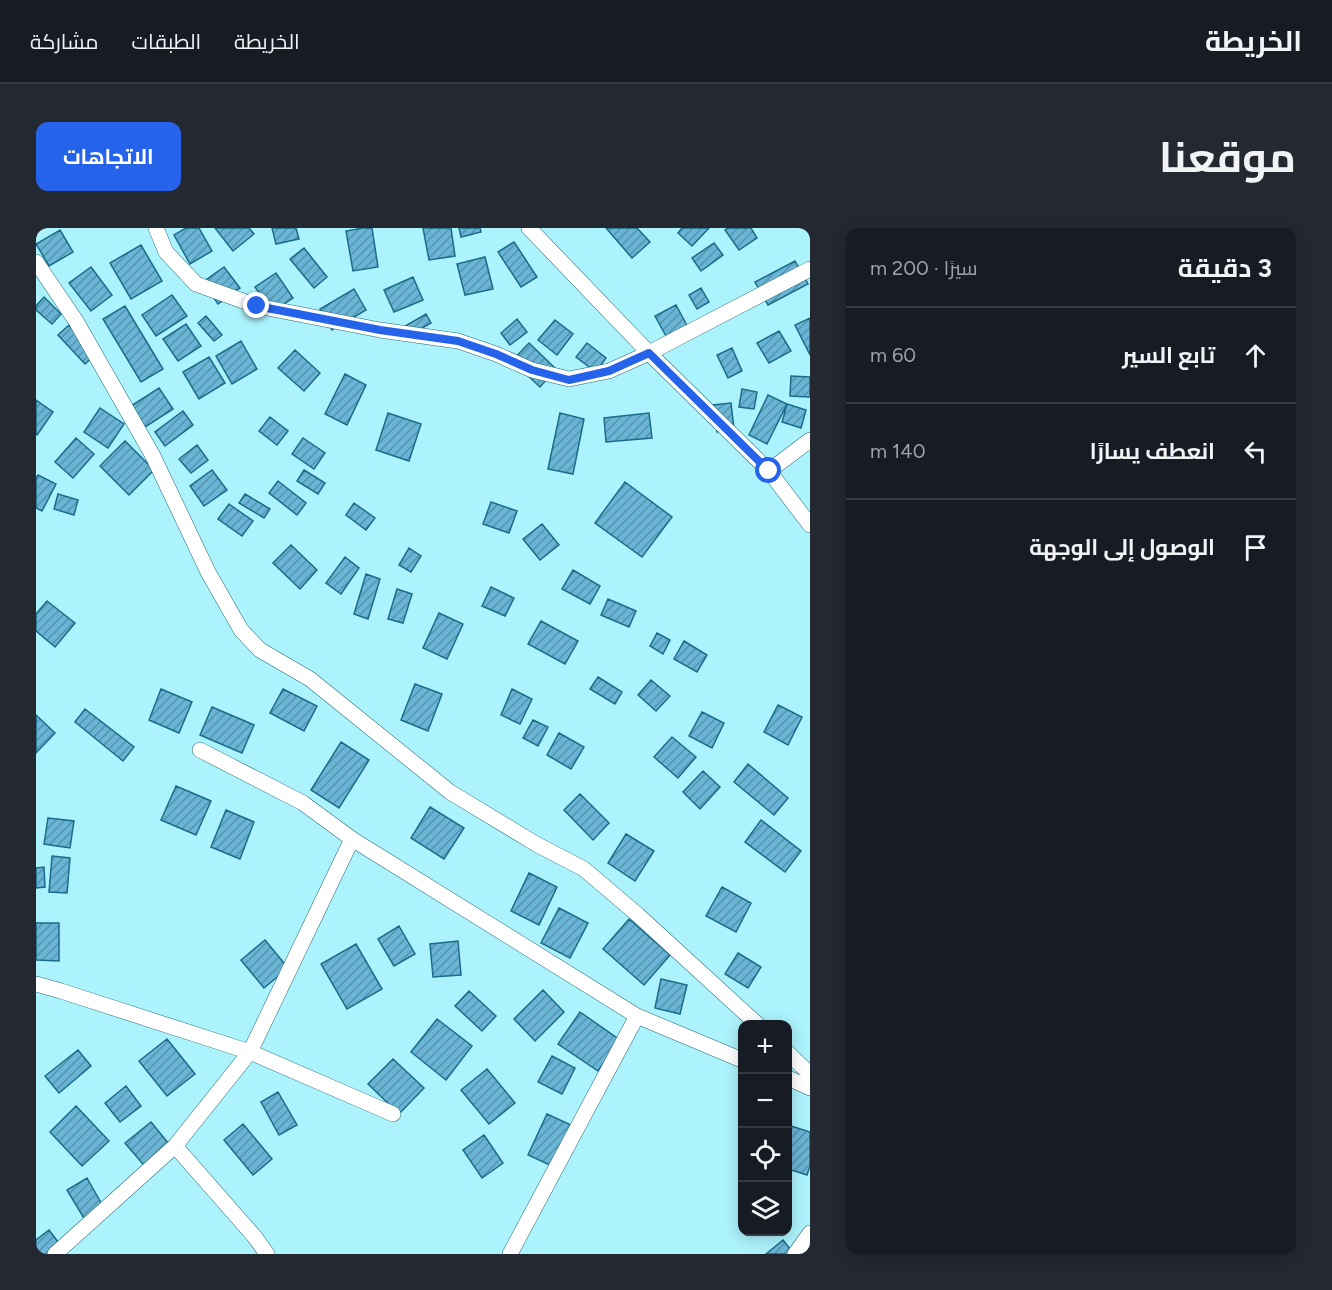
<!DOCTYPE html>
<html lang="ar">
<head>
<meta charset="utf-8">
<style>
  :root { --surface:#171b24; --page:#242831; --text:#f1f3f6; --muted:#9ea1a6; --line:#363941; --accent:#2563eb }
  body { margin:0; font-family:Figtree,Cairo,sans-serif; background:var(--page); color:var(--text); direction:rtl }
  .controls { position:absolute; right:18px; bottom:18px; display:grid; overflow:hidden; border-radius:12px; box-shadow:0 3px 15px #0003 }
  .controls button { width:54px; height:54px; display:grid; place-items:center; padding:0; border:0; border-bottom:2px solid var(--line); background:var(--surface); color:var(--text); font:30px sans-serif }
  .stop { position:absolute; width:18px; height:18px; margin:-14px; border:4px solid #2563eb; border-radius:50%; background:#fff }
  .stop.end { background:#2563eb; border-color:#fff; box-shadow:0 2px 6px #0008 }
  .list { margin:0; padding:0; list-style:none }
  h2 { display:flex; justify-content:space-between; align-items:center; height:78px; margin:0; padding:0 24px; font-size:26px }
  h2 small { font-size:20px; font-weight:400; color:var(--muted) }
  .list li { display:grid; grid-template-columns:39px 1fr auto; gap:18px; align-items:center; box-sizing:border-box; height:96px; padding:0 24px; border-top:2px solid var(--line) }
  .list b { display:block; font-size:22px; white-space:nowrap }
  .list em { font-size:20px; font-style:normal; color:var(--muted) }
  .icon { flex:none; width:33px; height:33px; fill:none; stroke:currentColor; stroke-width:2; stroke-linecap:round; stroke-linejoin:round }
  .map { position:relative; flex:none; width:774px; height:1026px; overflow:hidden; direction:ltr; border-radius:12px }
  header { display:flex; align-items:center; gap:36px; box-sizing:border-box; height:84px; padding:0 30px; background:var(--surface); border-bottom:2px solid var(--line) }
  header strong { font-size:28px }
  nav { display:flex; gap:33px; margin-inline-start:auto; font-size:21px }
  .intro { display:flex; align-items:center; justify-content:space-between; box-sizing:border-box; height:144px; padding:0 36px }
  h1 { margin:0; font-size:42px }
  .button { padding:15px 27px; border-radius:12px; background:var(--accent); color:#fff; font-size:21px; font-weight:700 }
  main { display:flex; gap:36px; padding:0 36px }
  aside { flex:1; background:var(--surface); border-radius:12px; box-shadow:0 3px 15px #0003 }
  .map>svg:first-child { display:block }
</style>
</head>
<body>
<header>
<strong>الخريطة</strong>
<nav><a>الخريطة</a><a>الطبقات</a><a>مشاركة</a></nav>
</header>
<div class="intro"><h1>موقعنا</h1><a class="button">الاتجاهات</a></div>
<main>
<aside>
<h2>3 دقيقة<small>سيرًا · 200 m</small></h2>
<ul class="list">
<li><svg class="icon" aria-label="ahead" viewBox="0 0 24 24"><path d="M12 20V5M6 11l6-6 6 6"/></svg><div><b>تابع السير</b></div><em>60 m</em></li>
<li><svg class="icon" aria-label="left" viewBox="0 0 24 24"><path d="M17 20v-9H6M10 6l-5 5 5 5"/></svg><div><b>انعطف يسارًا</b></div><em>140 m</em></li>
<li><svg class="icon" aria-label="arrive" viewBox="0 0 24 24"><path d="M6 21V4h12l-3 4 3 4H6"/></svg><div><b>الوصول إلى الوجهة</b></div></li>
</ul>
</aside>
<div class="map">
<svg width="774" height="1026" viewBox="0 0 774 1026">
  <defs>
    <pattern id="building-hatch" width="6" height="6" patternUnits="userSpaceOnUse" patternTransform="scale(1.5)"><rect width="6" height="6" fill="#6ab5d5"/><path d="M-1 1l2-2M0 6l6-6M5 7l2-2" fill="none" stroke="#5694ae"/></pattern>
  </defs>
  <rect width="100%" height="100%" fill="#adf3fd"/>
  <path fill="url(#building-hatch)" stroke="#1a6c8a" stroke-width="1.5" d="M150 0H163L176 23 154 36 138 7Z
    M179 0H213L218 6 197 23Z
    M236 0H260L263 11 240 16Z
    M327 0H336L342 39 317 43 310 3Z
    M387 0H415L419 28 393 32Z
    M423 0H444L445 4 425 9Z
    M570 0H601L614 14 596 30Z
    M646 0H673L656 18 642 5Z
    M692 0H715L721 10 703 22 689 2Z
    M24 2 37 24 13 38 0 16Z
    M478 14 501 49 485 59 462 24Z
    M678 15 687 27 665 43 656 30Z
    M105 17 126 53 95 71 74 35Z
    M268 20 291 49 278 60 254 31Z
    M449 29 457 61 429 67 421 36Z
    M759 33 772 56 732 77 719 54Z
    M55 39 76 67 55 83 33 55Z
    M188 39 204 60 182 76 167 54Z
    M240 45 257 70 236 84 219 59Z
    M377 49 387 72 358 84 348 62Z
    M665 60 673 74 661 81 653 67Z
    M318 61 330 82 296 102 284 81Z
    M136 67 151 88 120 108 106 87Z
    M8 69 25 86 16 96 0 82V78Z
    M640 77 655 105 635 117 619 88Z
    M89 78 127 141 105 154 67 91Z
    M390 86 395 95 369 110 364 101Z
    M170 88 186 107 178 113 162 95Z
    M774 90V127L759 97Z
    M481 91 491 104 474 117 465 105Z
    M519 92 537 106 521 127 502 112Z
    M150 96 165 118 142 133 127 111Z
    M33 97 60 126 49 136 22 107Z
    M743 103 755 123 733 135 721 115Z
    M205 113 221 141 196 156 180 128Z
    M493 115 520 141 504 159 476 133Z
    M551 115 570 130 560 144 540 129Z
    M696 120 706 143 692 150 681 127Z
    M259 122 284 145 268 163 242 140Z
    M173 129 189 155 163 171 147 144Z
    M309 146 330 157 311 197 289 186Z
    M755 148 774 149V169L754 168Z
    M123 160 137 181 109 199 95 178Z
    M706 161 721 164 718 181 703 179Z
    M732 167 751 176 731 216 713 207Z
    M0 172 17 184 1 207 0 206Z
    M695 175 698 201 681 204 677 177Z
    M751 176 770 182 765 200 746 194Z
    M64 180 88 196 72 220 48 204Z
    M147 183 157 197 129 218 119 204Z
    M352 185 385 196 373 233 340 222Z
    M524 185 548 191 537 246 512 241Z
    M613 185 616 210 570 214 568 190Z
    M234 189 252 203 241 217 223 203Z
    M40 210 58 226 37 250 19 234Z
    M267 210 289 225 278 241 256 226Z
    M89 213 118 242 93 267 64 238Z
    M161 217 172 232 155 245 143 231Z
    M176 242 191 262 168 278 154 258Z
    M268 242 289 255 282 266 261 253Z
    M2 247 20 256 6 283 0 280V250Z
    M242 253 270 275 261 287 233 265Z
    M589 254 636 289 606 329 559 295Z
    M22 266 42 272 38 287 18 281Z
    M209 266 234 281 228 290 203 275Z
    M455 274 481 283 473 305 447 296Z
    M318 275 339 290 330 302 310 287Z
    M193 276 217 293 206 308 182 291Z
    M506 296 523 317 504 332 487 311Z
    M255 317 281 342 264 361 237 335Z
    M373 320 385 328 375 344 363 337Z
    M309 329 323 340 305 366 290 355Z
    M537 342 564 358 554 376 526 361Z
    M330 346 344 351 332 391 318 386Z
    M455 359 478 370 469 388 446 378Z
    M361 361 376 366 367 395 352 391Z
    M572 371 600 383 593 399 565 387Z
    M11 373 39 395 19 419 0 403V386Z
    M403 385 427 396 411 431 387 420Z
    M505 393 542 413 529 436 492 416Z
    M621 405 634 412 627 426 614 418Z
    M648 413 671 427 661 444 638 431Z
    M562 449 586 464 579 476 554 461Z
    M615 452 634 468 620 483 602 467Z
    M379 456 406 466 392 503 365 492Z
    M125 461 156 474 143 505 113 492Z
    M247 461 281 478 268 503 234 485Z
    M476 461 496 471 484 496 465 487Z
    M742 477 766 489 752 517 728 504Z
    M176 479 218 497 206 525 164 507Z
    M49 481 98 519 87 533 39 494Z
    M666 484 688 495 676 520 653 508Z
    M0 487 19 505 0 525Z
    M497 492 512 499 502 518 487 510Z
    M523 505 548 519 535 541 511 527Z
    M636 509 660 529 642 550 618 529Z
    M305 514 333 532 303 580 275 562Z
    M712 536 752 570 738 587 698 554Z
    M667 543 684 559 664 581 647 564Z
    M140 558 175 573 160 607 125 592Z
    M544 566 573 595 557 612 528 582Z
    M394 579 428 600 408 631 375 610Z
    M190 582 218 594 204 631 175 619Z
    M12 590 38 593 34 620 8 616Z
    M725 592 765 623 749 644 709 614Z
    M590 606 618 623 599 653 572 635Z
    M16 628 34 630 31 665 13 664Z
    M8 639 9 659 0 660V640Z
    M493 645 521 659 503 697 475 683Z
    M686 659 715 675 700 704 670 688Z
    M523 680 552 695 534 730 505 715Z
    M593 691 634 727 608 757 567 721Z
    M0 695H23V733L0 732Z
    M363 698 379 726 358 738 342 711Z
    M229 712 252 740 228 760 205 732Z
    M422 713 425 747 397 749 394 716Z
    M320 716 346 761 311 781 285 736Z
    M702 725 725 739 712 760 689 746Z
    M625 751 651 757 644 786 619 780Z
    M507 762 528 784 499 813 478 791Z
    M433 763 460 788 446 803 419 778Z
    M544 784 584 812 562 843 522 816Z
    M401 791 436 818 410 852 375 824Z
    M131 811 159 846 131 868 103 833Z
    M42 822 55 838 23 865 9 848Z
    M516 828 539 840 526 866 502 854Z
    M357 831 388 860 363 886 332 856Z
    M451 841 479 875 453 896 425 862Z
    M90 858 105 878 84 894 69 875Z
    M242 864 261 897 243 907 225 874Z
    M40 878 73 913 46 938 14 904Z
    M511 886 535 897 516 938 492 927Z
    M115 894 137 921 112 942 89 915Z
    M207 896 236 931 217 947 188 912Z
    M752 897 774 904V938L771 947 752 941Z
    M448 907 467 935 446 950 427 922Z
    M51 950 68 980 49 992 31 962Z
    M13 1002 29 1023 24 1026H0V1012Z
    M747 1012 758 1026H730Z"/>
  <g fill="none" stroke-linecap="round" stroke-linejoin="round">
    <defs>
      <path id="street" d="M120 0 130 24 160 56 221 78 344 102 422 113 460 126 496 142 533 151 573 143 613 125 774 41
        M493 0 613 125 733 243 774 297
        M0 34 40 93 117 228 172 344 205 402 224 422 274 451 414 564 500 616 548 641 602 687 721 796
        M733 243 774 212
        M164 522 267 575 316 611 601 788 706 832
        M0 756 25 763 214 824 357 886
        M752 825 774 846
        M752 850 774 860
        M139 918 218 1008 231 1026
        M19 1026 139 918 214 824 316 611
        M474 1026 601 788
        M759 1026 774 1005"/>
    </defs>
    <use href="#street" stroke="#246b75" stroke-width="16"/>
    <use href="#street" stroke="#fff" stroke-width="15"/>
  </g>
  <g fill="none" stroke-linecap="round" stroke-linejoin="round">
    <path stroke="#2563eb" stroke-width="8" d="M221 78 344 102 422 113 460 126 496 142 533 152 573 143 613 125 733 243"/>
  </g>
</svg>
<div class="controls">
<button>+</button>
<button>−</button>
<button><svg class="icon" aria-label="locate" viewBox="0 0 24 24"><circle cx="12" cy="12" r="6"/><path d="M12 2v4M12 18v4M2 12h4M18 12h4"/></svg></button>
<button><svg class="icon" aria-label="layers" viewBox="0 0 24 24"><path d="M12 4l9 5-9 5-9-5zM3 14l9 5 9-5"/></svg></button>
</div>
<div class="stop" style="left:733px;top:243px"></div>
<div class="stop end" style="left:221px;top:78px"></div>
</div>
</main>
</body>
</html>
